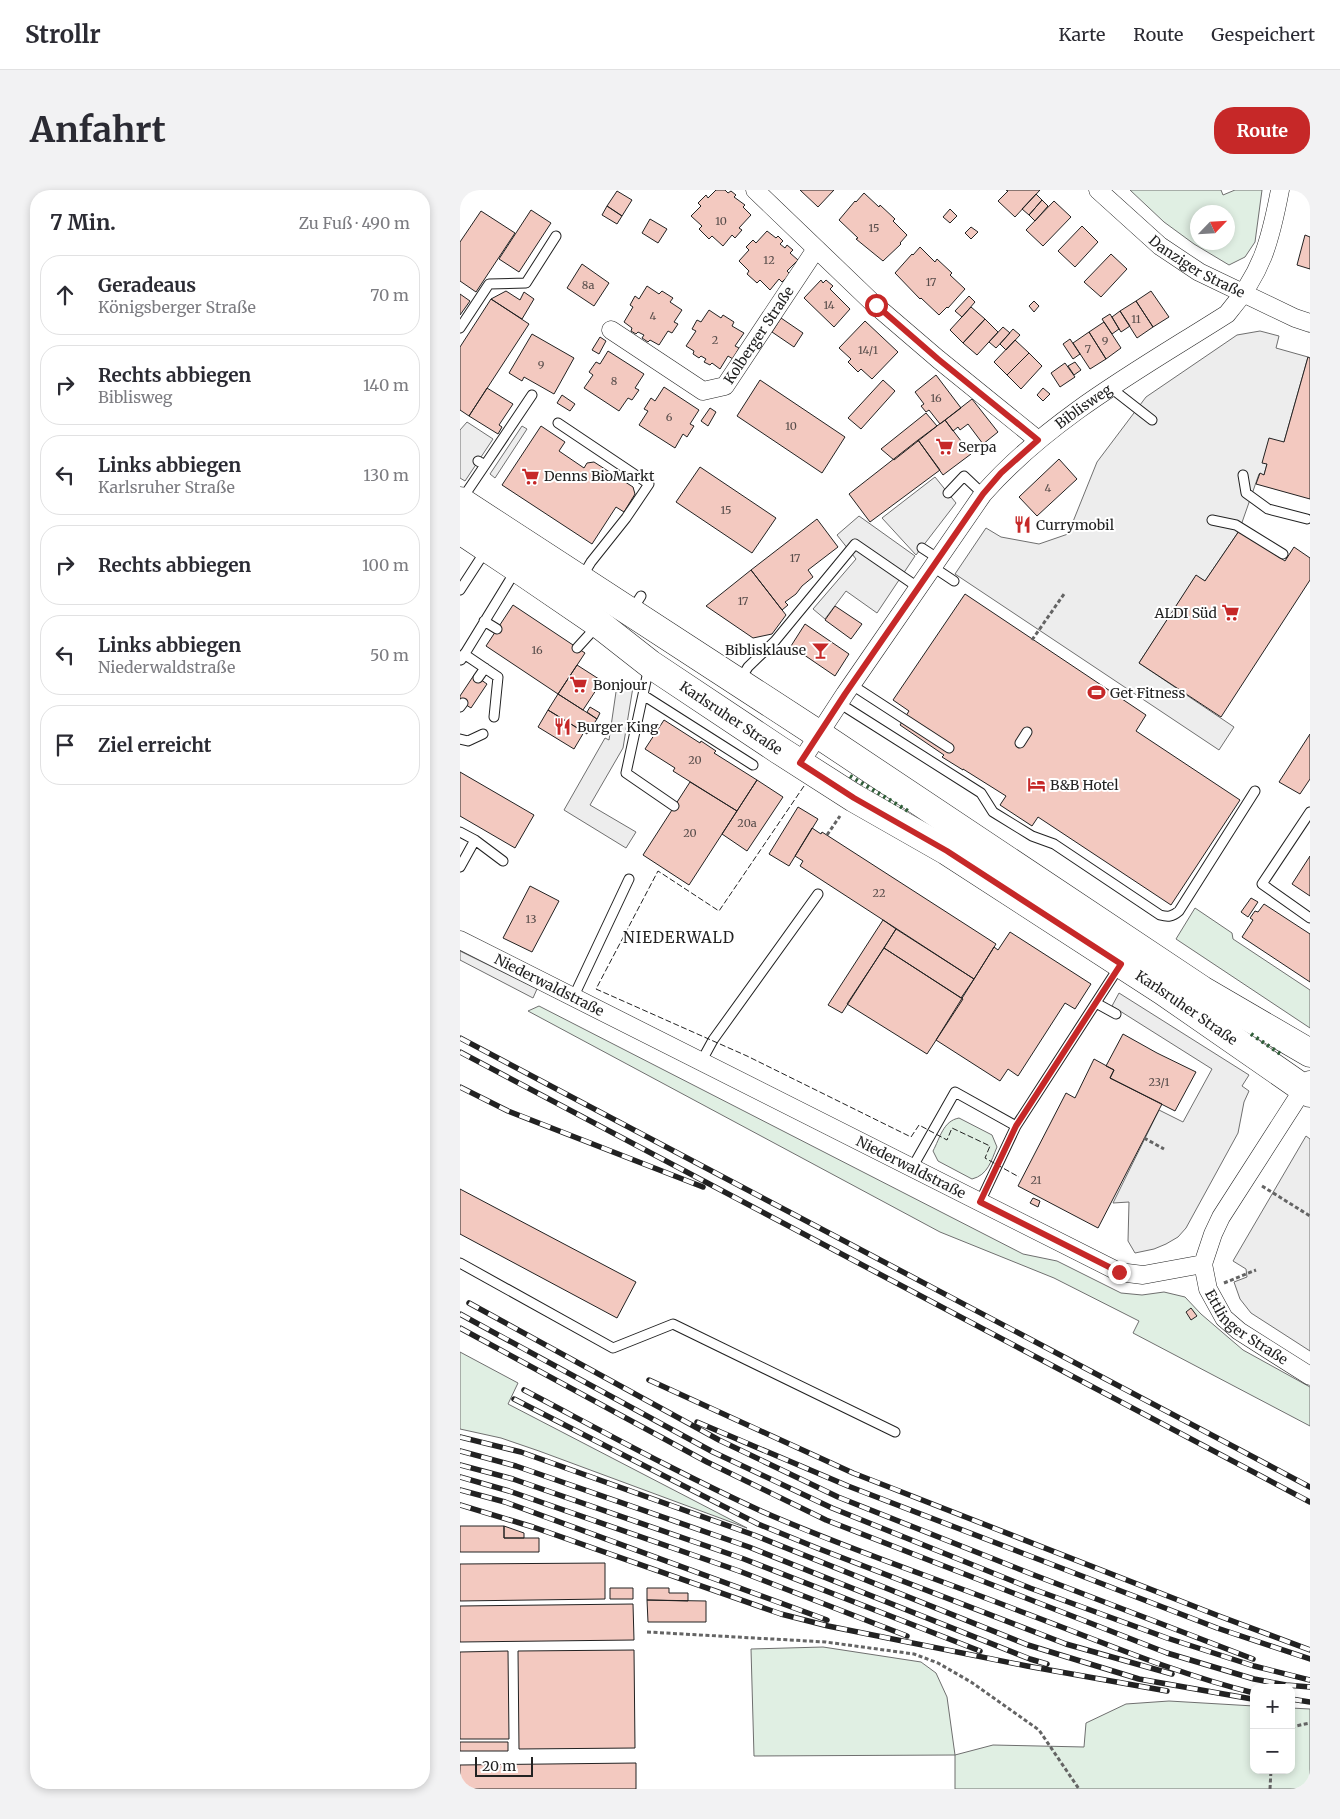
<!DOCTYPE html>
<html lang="de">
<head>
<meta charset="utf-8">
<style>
  :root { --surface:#fff; --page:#f2f2f3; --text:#2b2b33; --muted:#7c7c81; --line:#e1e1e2; --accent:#c62828 }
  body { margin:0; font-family:Merriweather,serif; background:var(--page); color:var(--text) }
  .controls { position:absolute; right:15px; bottom:15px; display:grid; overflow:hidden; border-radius:10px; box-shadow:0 2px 8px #0003 }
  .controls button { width:45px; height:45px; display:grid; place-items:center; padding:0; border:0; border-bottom:1px solid var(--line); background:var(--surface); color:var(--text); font:25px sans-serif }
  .compass { position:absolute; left:730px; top:15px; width:45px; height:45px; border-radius:50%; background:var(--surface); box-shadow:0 2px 8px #0003; rotate:65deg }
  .scale { position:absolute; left:15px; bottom:12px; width:58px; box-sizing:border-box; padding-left:5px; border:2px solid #222; border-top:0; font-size:14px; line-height:18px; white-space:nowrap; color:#222; -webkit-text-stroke:4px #fff; paint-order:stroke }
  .stop { position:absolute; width:15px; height:15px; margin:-11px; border:4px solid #c62828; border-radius:50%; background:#fff }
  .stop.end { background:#c62828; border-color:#fff; box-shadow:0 1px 5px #0008 }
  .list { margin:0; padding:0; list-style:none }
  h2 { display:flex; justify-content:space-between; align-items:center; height:65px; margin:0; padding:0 20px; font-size:21px }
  h2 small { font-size:16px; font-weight:400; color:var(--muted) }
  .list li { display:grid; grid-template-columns:32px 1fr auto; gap:15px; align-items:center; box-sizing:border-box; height:80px; margin:0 10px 10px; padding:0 10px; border:1px solid var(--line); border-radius:20px }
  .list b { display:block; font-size:19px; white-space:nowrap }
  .list p { margin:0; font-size:16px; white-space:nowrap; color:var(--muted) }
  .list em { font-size:16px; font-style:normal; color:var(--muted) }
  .icon { flex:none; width:28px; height:28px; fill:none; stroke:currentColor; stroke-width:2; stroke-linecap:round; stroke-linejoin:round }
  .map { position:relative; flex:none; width:850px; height:1599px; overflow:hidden; border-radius:20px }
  header { display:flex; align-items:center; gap:30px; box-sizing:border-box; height:70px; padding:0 25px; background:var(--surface); border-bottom:1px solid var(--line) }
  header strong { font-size:24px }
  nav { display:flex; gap:28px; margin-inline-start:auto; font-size:18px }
  .intro { display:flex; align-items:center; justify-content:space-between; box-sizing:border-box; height:120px; padding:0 30px }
  h1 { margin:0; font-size:35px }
  .button { padding:12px 22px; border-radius:20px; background:var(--accent); color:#fff; font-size:18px; font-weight:700 }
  main { display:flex; gap:30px; padding:0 30px }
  aside { flex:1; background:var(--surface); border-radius:20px; box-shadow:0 2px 8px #0003 }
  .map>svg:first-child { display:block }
</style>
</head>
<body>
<header>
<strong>Strollr</strong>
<nav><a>Karte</a><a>Route</a><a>Gespeichert</a></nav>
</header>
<div class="intro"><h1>Anfahrt</h1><a class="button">Route</a></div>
<main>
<aside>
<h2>7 Min.<small>Zu Fuß · 490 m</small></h2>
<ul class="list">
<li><svg class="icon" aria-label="ahead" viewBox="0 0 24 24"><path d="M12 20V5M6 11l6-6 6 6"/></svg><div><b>Geradeaus</b><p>Königsberger Straße</p></div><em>70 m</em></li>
<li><svg class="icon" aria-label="right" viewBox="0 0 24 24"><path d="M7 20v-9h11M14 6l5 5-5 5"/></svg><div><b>Rechts abbiegen</b><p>Biblisweg</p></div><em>140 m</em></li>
<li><svg class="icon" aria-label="left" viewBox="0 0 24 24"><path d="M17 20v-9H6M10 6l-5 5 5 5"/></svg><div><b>Links abbiegen</b><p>Karlsruher Straße</p></div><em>130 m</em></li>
<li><svg class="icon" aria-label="right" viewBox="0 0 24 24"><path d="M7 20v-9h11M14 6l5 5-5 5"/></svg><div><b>Rechts abbiegen</b></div><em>100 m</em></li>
<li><svg class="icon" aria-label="left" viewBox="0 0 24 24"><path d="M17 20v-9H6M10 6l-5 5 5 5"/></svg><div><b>Links abbiegen</b><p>Niederwaldstraße</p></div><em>50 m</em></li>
<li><svg class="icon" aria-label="arrive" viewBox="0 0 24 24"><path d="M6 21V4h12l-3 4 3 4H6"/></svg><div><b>Ziel erreicht</b></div></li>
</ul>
</aside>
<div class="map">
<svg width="850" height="1599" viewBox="0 0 850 1599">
  <rect width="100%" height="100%" fill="#fff"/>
  <path fill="#e0efe3" stroke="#6f6f6f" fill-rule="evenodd" d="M670 0H761L763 5 775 0H802L795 52 785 67 769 75 734 54 704 32ZM768 22V52H738V22Z
    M735 718 772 743 773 749 850 800V838L716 749Z
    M79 816 563 1064 597 1071 661 1103 682 1105 704 1102 725 1107 741 1124 783 1160 850 1197V1236L673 1143 679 1131 594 1088 480 1042 68 821Z
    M499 928 532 945 537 957C531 971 528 985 512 989L478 971 473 961C480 948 483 931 499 928Z
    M0 1162 58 1193 48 1214 287 1338 79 1261 41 1248 0 1239Z
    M363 1457 461 1472 476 1483 487 1507 495 1565 533 1555 624 1557 626 1533 666 1514 709 1511 794 1516V1580H831V1518L850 1519V1599H495V1565L294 1566 291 1459Z"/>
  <path fill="#ededed" stroke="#6f6f6f" d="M800 141 819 146 816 158 848 167 824 252 807 274 804 285 799 284 779 341 745 391 736 386 679 473 774 537 759 560 495 384 526 338 541 347 579 354 608 344 637 272 686 207 777 145Z
    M7 232 33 249 5 291 0 288V240Z
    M62 236 67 239 35 288 30 284Z
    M475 287 496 313 456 365 422 328Z
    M399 326 455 366 417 423 386 401 365 429 353 419 396 369 377 345Z
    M157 495 173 497 163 558 130 615 176 642 166 658 104 620 145 548 149 550Z
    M0 761 77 799 73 808 0 770Z
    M659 803 789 885 782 896 789 901 784 912 778 943 726 1038 718 1047 706 1054 694 1059 675 1063 668 1051 669 1012 653 1013 699 920 723 932 752 879 652 816Z
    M846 946 850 949V1161L791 1123 780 1109 774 1092 787 1087 786 1079 773 1071Z"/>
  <path fill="#f3c9c0" stroke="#222" d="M256 0H265L268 3 271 1 276 5 274 7 285 15 283 17 291 25 279 38 282 40 275 48 272 45 263 56 252 46 249 49 239 39 242 36 231 26 241 16 238 13 246 5 248 8Z
    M340 0H374L358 17Z
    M546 0H580L555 27 538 11 548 1Z
    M157 1 172 10 162 26 147 16Z
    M404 3 419 17 420 15 435 29 433 31 447 45 440 53 441 54 423 71 396 49 398 48 379 30 395 11 396 12Z
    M576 4 582 10 569 25 562 19Z
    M582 10 588 16 575 31 569 25Z
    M594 11 611 27 583 56 566 40Z
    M147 16 162 26 157 34 142 25Z
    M490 19 497 26 490 33 483 27Z
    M71 20 91 33 59 82 39 69Z
    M21 21 55 43 16 102 0 91V52Z
    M190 29 207 39 198 53 182 43Z
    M622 36 638 52 615 77 598 61Z
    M511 37 518 42 511 49 505 43Z
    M307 41 316 48 318 46 323 51 320 54 325 58 327 55 333 60 330 63 338 70 327 81 330 84 322 92 319 89 310 100 300 90 297 93 287 84 289 81 279 71 289 60 286 57 293 50 296 53Z
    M845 45 850 47V79L837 75Z
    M460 57 475 72 477 69 492 83 490 85 505 99 488 118 487 117 479 125 461 108 460 109 435 83 452 64 453 65Z
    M651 64 667 79 641 107 624 92Z
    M122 74 149 93 134 116 107 98Z
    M361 90 363 93 366 90 373 96 370 99 390 119 374 137 344 108Z
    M187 96 199 104 202 101 213 108 210 112 222 120 214 132 218 134 212 143 208 141 199 155 190 150 188 152 182 148 184 145 178 142 176 144 171 141 172 138 164 132 173 117 170 115 175 106 179 109Z
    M46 101 60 110 64 102 74 109 62 129 31 109Z
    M691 101 709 127 693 137 676 111Z
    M0 104 10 111 0 125Z
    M509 106 515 112 502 127 495 121Z
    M31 109 69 134 9 226 0 220V157Z
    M574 111 579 116 574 122 569 116Z
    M676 111 693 137 677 148 660 121Z
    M511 117 525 129 503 153 490 140Z
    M249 120 261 128 263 125 274 132 272 136 284 143 275 156 279 158 273 169 268 166 260 179 252 173 250 175 244 172 246 169 241 166 239 168 233 164 234 161 226 156 236 141 232 139 237 130 241 132Z
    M660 121 670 136 661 142 652 127Z
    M650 124 659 139 652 144 642 129Z
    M321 128 343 143 334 157 312 142Z
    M525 129 538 142 517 165 503 153Z
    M405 131 438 162 412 189 401 179 398 182 388 172 391 169 379 158Z
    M644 132 661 158 646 169 629 142Z
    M543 137 550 143 536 158 529 152Z
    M553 139 560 145 546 160 540 154Z
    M629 142 646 169 630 179 613 153Z
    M72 144 114 168 94 204 64 187 62 191 49 183Z
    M140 147 146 151 139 164 132 160Z
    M610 149 620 164 613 169 603 154Z
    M555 150 569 163 547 185 534 172Z
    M148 161 184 184 175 198 179 200 172 210 168 208 159 221 124 198 133 185 129 182 136 172 140 174Z
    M569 163 582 176 561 199 547 185Z
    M848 167 850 168V309L796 294 800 283 804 285 807 274 802 273 809 248 824 252Z
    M615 172 621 180 614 185 608 176Z
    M605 173 615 187 600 197 591 183Z
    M476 185 501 218 480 234 469 220 466 222 461 216 464 214 455 202Z
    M300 190 385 247 362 283 277 226Z
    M423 190 435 201 401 239 388 228Z
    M204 197 239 220 230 234 234 236 227 247 223 244 215 258 179 235 188 221 184 219 191 208 195 211Z
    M27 198 53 214 39 235 42 237 38 244 9 226Z
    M583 198 590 204 583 211 577 205Z
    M102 205 115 214 110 221 97 213Z
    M512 209 538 242 523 254 508 234 500 240 498 237 493 241 485 230Z
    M250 218 256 222 248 236 241 231Z
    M466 223 477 236 434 270 421 259Z
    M485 230 511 264 483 285 458 250Z
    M81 236 105 252 99 261 124 278 127 273 134 272 173 297 175 304 164 322 156 317 132 354 42 295Z
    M458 250 480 280 410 332 389 304Z
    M599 269 617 289 577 326 559 307Z
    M240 277 316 328 292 363 216 312Z
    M357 329 378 357 348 380 353 387 342 396 336 404 325 412 328 415 322 420 291 380Z
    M779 341 825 371 834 357 850 368V390L761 527 679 473 736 385 745 391Z
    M291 380 326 425 312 444 293 448 246 416Z
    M505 404 686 525 676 541 780 610 711 715 578 627 572 636 540 615 546 606 503 579V580L482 567 484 565 440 535 449 521 433 510Z
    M53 415 125 463 98 504 26 456Z
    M375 416 402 434 391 449 365 430Z
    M345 434 389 464 375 486 331 456Z
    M117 475 142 491 123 520 98 504Z
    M14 485 27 494 11 518 0 511V506Z
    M98 504 137 529 127 544 88 520Z
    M130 517 140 523 137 529 127 522Z
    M88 520 124 542 114 559 78 537Z
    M204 530 240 553 241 551 256 561 254 563 297 590 277 621 213 581 215 578 185 559Z
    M850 544V589L840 604 819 592Z
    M0 582 74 625 55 658 0 626Z
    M297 590 323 607 287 661 262 644Z
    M230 592 277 621 229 695 183 665Z
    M338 617 358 629 329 676 309 664Z
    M352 638 361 644 362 642 536 754 514 789 340 676 343 671 335 666Z
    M850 666V706L832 694Z
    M70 696 99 711 72 762 43 748Z
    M791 708 798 712 788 727 781 722Z
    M804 714 850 744V792L782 747 793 730 790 728 795 721 798 722Z
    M423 730 436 739 382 823 368 815Z
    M436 739 514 789 501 808 424 758Z
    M550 742 631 794 615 819 605 813 558 886 548 879 540 891 476 850 534 757 538 760Z
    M424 758 503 809 467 864 387 814Z
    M663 844 697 863 736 882 715 921 650 888 654 880 646 876Z
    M634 869 654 880 650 888 702 914 638 1038 558 996 606 903 615 908Z
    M0 999 176 1092 157 1128 0 1044Z
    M573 1008 580 1011 578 1017 570 1013Z
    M731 1118 737 1126 731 1130 726 1122Z
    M0 1336H44V1348H79V1362H0Z
    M44 1336 64 1343V1348H44Z
    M145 1373V1409L0 1411V1374Z
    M150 1398H173V1409H150Z
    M187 1398H209V1403H228V1411L187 1410Z
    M187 1410 246 1411V1432H188Z
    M173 1414 174 1450 0 1452V1416Z
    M174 1460 175 1558 59 1559 58 1461Z
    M48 1461 49 1549H0V1462Z
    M0 1552H48V1561H0Z
    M176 1573V1599H0V1575Z"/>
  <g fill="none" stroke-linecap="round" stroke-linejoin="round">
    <defs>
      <path id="service" d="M0 138 29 94 66 93 96 46
        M651 198 692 230
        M98 233 189 294 166 328 131 372 122 387
        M25 275 72 205
        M783 285 786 303 808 319 847 329
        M488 303 504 286 523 304
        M2 309 25 275 18 271
        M752 330 776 335 823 364
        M462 358 479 369
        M473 377 494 391
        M0 400 26 360
        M172 420 181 406
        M24 431 37 439
        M117 458 137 436
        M4 464 38 487 34 527
        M1 470 56 380
        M189 477 166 583 214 616
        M18 488 25 478
        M280 490 288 477 315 451 395 354 459 398
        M392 495 489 558
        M183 505 293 575
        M379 513 521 603 533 622 572 646 594 654 700 725C708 727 712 727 719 721L795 601
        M0 517 3 513
        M0 549 8 551 23 544
        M560 553 567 542
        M850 622 802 694 850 728
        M0 642 15 650 0 677
        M15 650 43 671
        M113 808 169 689
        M636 813 656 824
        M241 872 253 850 358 704
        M556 936 659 777
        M452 978 495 902 556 936 520 1012
        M0 1073 153 1158 213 1134 435 1242"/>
      <g id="minor">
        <path d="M295 0 415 115 478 169 578 250"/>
        <path id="s1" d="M638 0 700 56 739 82 835 128 850 133"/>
        <path id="s2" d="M151 140 243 201 265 196 356 59"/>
        <path id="s3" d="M340 573 385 504 523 304C590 228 682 178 767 124 802 83 810 52 820 0"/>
        <path id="s4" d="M0 750 659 1082 683 1085 743 1074 753 1044 761 1027 849 890"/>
        <path id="s5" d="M743 1074 748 1099 764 1128 779 1141 850 1186"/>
      </g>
      <g id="primary">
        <path d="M0 311 358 544 742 800 850 863"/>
        <path id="s6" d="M0 340 57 378 139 434 190 474 319 560 394 608 487 661 703 801 850 903"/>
      </g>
    </defs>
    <use href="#service" stroke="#222" stroke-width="11"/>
    <use href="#minor" stroke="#222" stroke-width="19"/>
    <use href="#primary" stroke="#222" stroke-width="29"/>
    <path stroke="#646464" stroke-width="3" stroke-dasharray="4 2.5" stroke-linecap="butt" d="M572 450 604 404
      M367 645 380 626
      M684 948 704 959
      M802 996 850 1026
      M764 1093 796 1080
      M187 1442 366 1452 454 1464 478 1473 511 1492 579 1540 619 1599
      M831 1537 850 1533
      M810 1599 811 1580"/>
    <use href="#service" stroke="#fff" stroke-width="9"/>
    <use href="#minor" stroke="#fff" stroke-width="18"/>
    <use href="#primary" stroke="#fff" stroke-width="28"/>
    <defs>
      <path id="rail" d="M0 848 850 1297
        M0 862 850 1312
        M0 897 48 921 243 997
        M9 1113 259 1250 378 1307 574 1385 793 1469
        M0 1124 253 1262 372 1318 570 1398 707 1448 794 1476 850 1490
        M0 1138 247 1272 366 1330 707 1463 794 1489 826 1495 850 1497
        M189 1190 393 1283 759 1426 850 1460
        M64 1200C142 1241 220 1284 301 1321 385 1358 472 1387 557 1420 635 1449 713 1483 794 1503
        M54 1209 298 1334 357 1358 606 1454 712 1484
        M237 1232 388 1296 757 1438 850 1469
        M0 1247 61 1262 294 1345 568 1455 679 1489 792 1509
        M0 1261 56 1276 289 1357 570 1469 587 1474
        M0 1275 53 1289 284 1369 520 1461
        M0 1287 49 1301 279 1381 447 1446
        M0 1300 45 1312 367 1430
        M0 1315 73 1337 321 1424 368 1436 567 1476 707 1501
        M831 1509 850 1512"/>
    </defs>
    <use href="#rail" stroke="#222" stroke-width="5.5"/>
    <use href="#rail" stroke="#fff" stroke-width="4" stroke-dasharray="11" stroke-linecap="butt"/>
    <path stroke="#2f5e38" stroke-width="4" stroke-dasharray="2.5 4" stroke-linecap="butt" d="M390 586 448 621
      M791 844 822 865"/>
    <path stroke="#222" stroke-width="1" stroke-dasharray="6 2.5" stroke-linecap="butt" d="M344 596 259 721 198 681 136 799 287 866 451 947 459 935 487 950 492 938 530 956 525 968 559 987"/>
  </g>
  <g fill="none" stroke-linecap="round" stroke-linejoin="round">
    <path stroke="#c62828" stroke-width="6" d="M416 115 478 169 578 250 541 283 523 304 385 504 340 573 394 608 487 661 661 774 556 936 520 1012 659 1082"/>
  </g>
  <defs>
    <symbol id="supermarket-bare" viewBox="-9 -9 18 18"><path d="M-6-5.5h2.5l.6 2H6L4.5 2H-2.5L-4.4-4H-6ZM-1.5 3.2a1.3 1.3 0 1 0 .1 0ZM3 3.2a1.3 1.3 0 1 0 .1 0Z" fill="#c62828" stroke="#fff" stroke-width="2.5" paint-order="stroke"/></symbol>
    <symbol id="restaurant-bare" viewBox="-9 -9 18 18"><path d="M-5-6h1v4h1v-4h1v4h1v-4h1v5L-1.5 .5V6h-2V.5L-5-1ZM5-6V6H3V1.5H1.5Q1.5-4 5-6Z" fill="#c62828" stroke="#fff" stroke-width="2.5" paint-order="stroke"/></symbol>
    <symbol id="bar-bare" viewBox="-9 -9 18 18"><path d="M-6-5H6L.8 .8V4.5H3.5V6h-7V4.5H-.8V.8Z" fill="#c62828" stroke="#fff" stroke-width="2.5" paint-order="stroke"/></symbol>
    <symbol id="stadium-bare" viewBox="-9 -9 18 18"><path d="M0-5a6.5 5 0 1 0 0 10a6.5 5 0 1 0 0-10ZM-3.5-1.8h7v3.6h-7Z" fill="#c62828" stroke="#fff" stroke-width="2.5" paint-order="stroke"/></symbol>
    <symbol id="hotel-bare" viewBox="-9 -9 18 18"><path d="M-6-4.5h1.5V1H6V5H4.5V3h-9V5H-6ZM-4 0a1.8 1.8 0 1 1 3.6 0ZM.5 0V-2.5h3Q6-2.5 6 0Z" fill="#c62828" stroke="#fff" stroke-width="2.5" paint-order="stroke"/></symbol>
  </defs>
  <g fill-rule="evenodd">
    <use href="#supermarket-bare" x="472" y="244" width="25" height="25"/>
    <use href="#supermarket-bare" x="58" y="274" width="25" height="25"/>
    <use href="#restaurant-bare" x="550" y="322" width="25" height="25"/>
    <use href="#supermarket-bare" x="758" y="410" width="25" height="25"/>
    <use href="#bar-bare" x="348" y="448" width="25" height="25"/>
    <use href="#supermarket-bare" x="106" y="482" width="25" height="25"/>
    <use href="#stadium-bare" x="624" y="490" width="25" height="25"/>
    <use href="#restaurant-bare" x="90" y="524" width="25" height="25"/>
    <use href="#hotel-bare" x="564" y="582" width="25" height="25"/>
  </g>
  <g text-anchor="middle" stroke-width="4" stroke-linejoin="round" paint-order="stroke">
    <g font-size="11" fill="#564c4a">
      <text x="261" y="35">10</text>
      <text x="414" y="42">15</text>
      <text x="309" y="74">12</text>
      <text x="471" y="96">17</text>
      <text x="128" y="99">8a</text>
      <text x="369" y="119">14</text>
      <text x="193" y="130">4</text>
      <text x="676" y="133">11</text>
      <text x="255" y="154">2</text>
      <text x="645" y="155">9</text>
      <text x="628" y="163">7</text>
      <text x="408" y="164">14/1</text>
      <text x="81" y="179">9</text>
      <text x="154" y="195">8</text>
      <text x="476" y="212">16</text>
      <text x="209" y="231">6</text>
      <text x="331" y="240">10</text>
      <text x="588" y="302">4</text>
      <text x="266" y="324">15</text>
      <text x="335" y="372">17</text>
      <text x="283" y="415">17</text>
      <text x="77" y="464">16</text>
      <text x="235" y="574">20</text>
      <text x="287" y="637">20a</text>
      <text x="230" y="647">20</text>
      <text x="419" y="707">22</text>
      <text x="71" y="733">13</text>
      <text x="699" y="896">23/1</text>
      <text x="576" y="994">21</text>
    </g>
    <g font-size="14" fill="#222" stroke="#fff">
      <text dy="5" stroke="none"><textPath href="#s1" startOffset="126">Danziger Straße</textPath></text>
      <text dy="5" stroke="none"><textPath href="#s2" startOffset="194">Kolberger Straße</textPath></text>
      <text dy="5" stroke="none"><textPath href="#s3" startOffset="459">Biblisweg</textPath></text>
      <text dy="5" stroke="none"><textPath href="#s6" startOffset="330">Karlsruher Straße</textPath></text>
      <text dy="5" stroke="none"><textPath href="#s4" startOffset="100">Niederwaldstraße</textPath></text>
      <text dy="5" stroke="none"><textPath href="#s6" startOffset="870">Karlsruher Straße</textPath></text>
      <text dy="5" stroke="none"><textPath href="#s4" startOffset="505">Niederwaldstraße</textPath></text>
      <text dy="5" stroke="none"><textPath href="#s5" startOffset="81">Ettlinger Straße</textPath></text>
    </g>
    <g font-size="14" fill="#222" stroke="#fff" text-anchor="start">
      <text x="498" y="262">Serpa</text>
      <text x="84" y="291">Denns BioMarkt</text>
      <text x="576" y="340">Currymobil</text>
      <text x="757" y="428" text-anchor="end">ALDI Süd</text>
      <text x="346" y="465" text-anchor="end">Biblisklause</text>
      <text x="133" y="500">Bonjour</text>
      <text x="650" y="508">Get Fitness</text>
      <text x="117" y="542">Burger King</text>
      <text x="590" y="600">B&amp;B Hotel</text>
    </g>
    <g font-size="15" letter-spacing="1" fill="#222" stroke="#fff">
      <text x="219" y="753">NIEDERWALD</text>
    </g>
  </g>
</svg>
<div class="controls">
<button>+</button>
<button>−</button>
</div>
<svg class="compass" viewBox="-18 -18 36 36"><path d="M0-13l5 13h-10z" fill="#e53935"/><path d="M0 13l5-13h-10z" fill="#7c7c81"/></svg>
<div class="scale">20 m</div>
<div class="stop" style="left:416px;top:115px"></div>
<div class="stop end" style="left:659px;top:1082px"></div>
</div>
</main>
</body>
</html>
